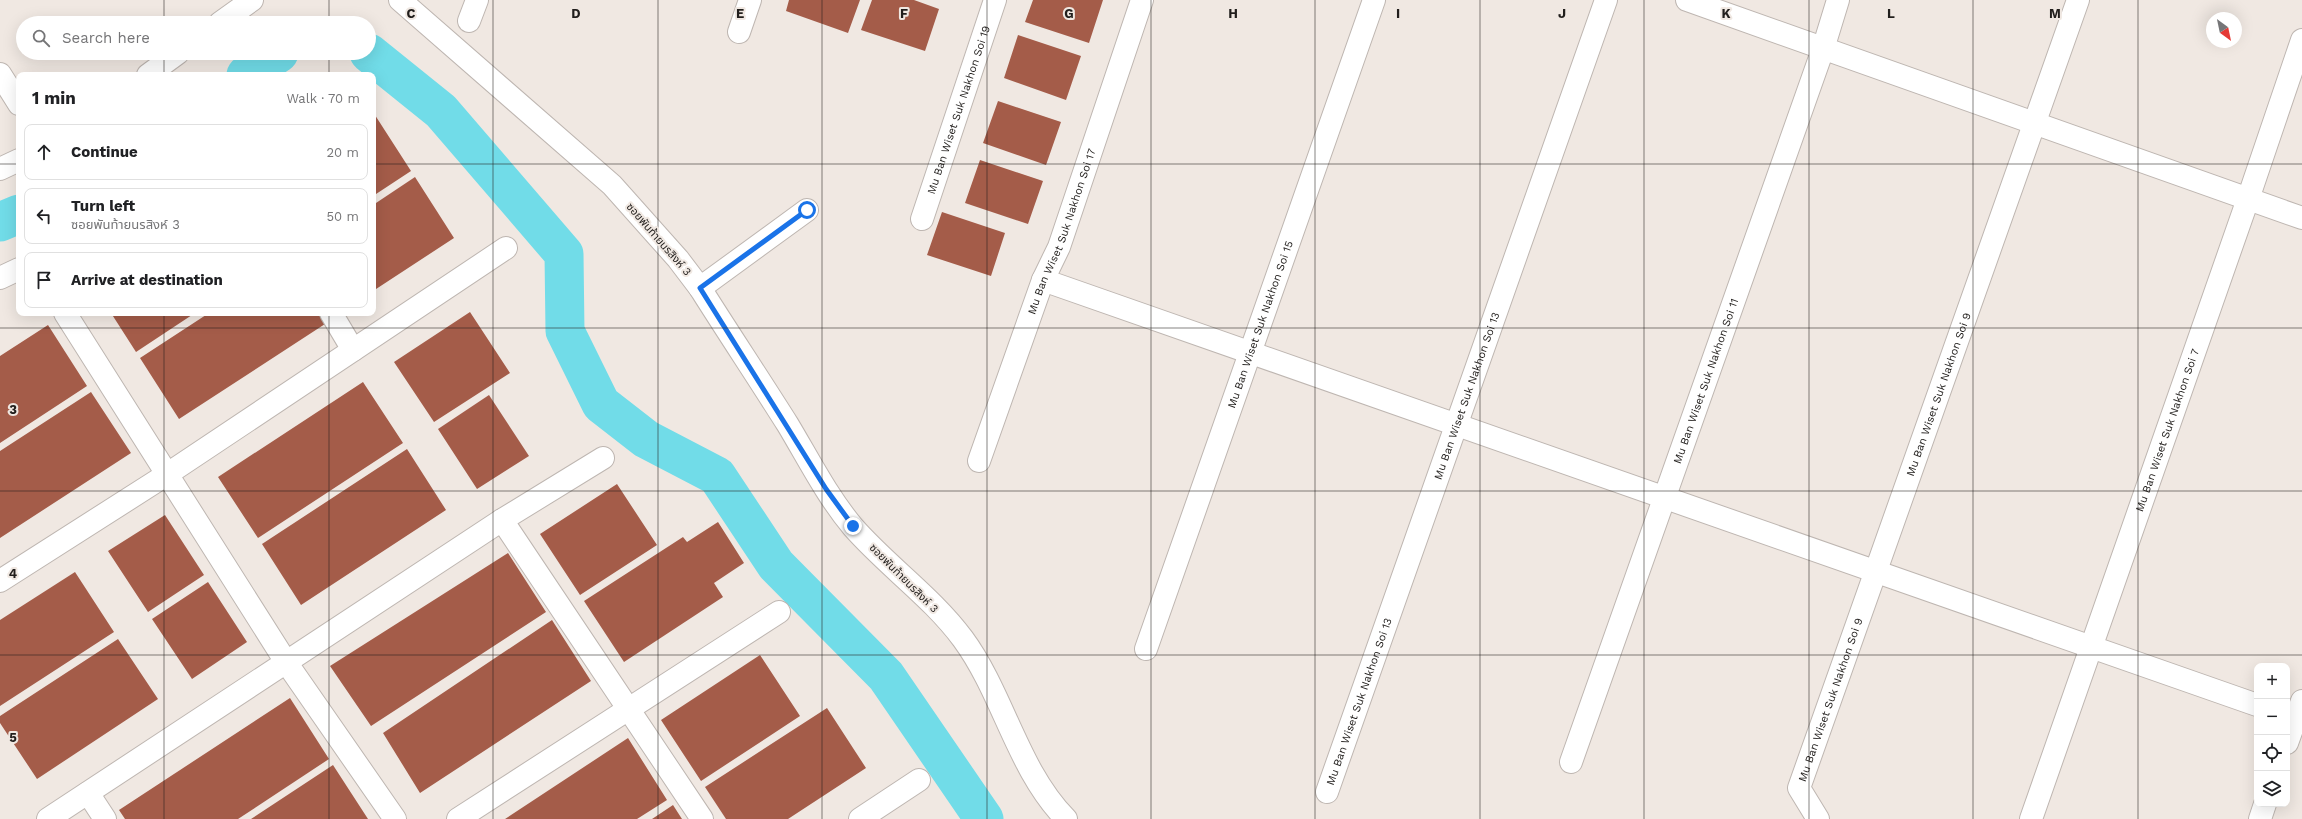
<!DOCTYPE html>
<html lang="en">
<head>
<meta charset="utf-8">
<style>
  :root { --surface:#fff; --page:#f6f6f6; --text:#202124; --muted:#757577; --line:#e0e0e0 }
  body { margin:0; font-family:"Work Sans","Noto Sans Thai",sans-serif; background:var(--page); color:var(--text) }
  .controls { position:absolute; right:12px; bottom:12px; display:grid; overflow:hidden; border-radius:8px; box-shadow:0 4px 16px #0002 }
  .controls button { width:36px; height:36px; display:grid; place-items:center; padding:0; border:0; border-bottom:1px solid var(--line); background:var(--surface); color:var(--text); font:20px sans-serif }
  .compass { position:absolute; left:2206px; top:12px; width:36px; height:36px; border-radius:50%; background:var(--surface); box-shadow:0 4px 16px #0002; rotate:147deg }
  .stop { position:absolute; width:12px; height:12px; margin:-9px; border:3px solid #1a73e8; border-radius:50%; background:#fff }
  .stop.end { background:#1a73e8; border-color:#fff; box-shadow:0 1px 4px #0008 }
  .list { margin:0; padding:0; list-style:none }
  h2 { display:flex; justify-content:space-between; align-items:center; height:52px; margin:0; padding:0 16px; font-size:17px }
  h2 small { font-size:13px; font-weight:400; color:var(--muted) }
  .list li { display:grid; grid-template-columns:26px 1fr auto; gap:12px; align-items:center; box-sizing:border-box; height:56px; margin:0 8px 8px; padding:0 8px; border:1px solid var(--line); border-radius:8px }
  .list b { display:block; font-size:15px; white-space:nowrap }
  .list p { margin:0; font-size:13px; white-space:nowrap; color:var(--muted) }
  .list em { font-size:13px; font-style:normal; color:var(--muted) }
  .icon { flex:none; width:22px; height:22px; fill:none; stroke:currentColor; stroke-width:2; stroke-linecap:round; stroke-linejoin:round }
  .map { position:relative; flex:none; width:2302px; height:819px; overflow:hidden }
  .search { position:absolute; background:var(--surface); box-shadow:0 4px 16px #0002; left:16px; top:16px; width:360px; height:44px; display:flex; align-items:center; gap:10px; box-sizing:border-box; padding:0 14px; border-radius:22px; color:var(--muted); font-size:15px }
  .panel { position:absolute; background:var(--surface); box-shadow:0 4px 16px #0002; left:16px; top:72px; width:360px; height:244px; border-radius:8px }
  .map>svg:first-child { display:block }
</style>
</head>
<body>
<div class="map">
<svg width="2302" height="819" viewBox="0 0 2302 819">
  <rect width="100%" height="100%" fill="#f0e8e2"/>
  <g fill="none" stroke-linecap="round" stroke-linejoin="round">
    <path stroke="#71dce8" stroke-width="39" d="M369 53 441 111 564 254 565 331 601 404 646 439 717 476 776 565 886 676 984 819
      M246 75 279 53
      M0 222 19 214"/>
  </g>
  <path fill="#a45c49" d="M789 0H860L848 33 786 11Z
    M872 0H914L939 9 925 51 861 30Z
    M1033 0H1103L1089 43 1025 22Z
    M1018 35 1081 56 1066 100 1004 78Z
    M998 101 1061 122 1046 165 983 143Z
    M373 112 411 171 373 196Z
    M980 160 1043 181 1028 224 965 203Z
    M415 177 454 238 373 291V205Z
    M942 212 1005 233 991 276 927 255Z
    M470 312 510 373 434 422 394 362Z
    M111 313H195L136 352Z
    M209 313H318L325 324 179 419 140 358Z
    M48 325 87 386 0 443V356Z
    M363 382 403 443 258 538 218 477Z
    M91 392 131 453 0 538V451Z
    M489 395 529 456 477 489 438 429Z
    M407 449 446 510 301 605 262 544Z
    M617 484 657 545 580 595 540 534Z
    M165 515 204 575 148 612 108 551Z
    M718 522 744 563 714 583 723 597 624 662 584 601 683 537 687 542Z
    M508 553 546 612 371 726 330 666Z
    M75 572 114 632 0 706V620Z
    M208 582 247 642 192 679 152 619Z
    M552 620 591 681 420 793 383 733Z
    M118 639 158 699 37 779 0 723V716Z
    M760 655 800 716 701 781 661 720Z
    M290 698 329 759 238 819H125L119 810Z
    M827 708 866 768 788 819H726L705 787Z
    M628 738 667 800 637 819H505Z
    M333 765 368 819H251Z
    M673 805 682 819H652Z"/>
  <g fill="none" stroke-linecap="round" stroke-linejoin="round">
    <defs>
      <g id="minor">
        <path d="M400 0 612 185 678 259 700 288C729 334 759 379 788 425 809 460 827 496 853 527 887 566 932 597 963 639 1004 695 1017 769 1066 819"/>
        <path d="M1687 0 2302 218"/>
        <path d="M469 21 477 0"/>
        <path d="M220 23 252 0"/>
        <path d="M739 32 750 0"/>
        <path d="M0 74 19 104"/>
        <path d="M148 75 178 53"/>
        <path d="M0 169 19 160"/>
        <path id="s1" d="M922 219 995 0"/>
        <path d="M0 278 19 269"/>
        <path d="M1043 280 2257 705"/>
        <path d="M700 288 807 210"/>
        <path d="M65 313 286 662 395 819"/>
        <path d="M331 313 353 350"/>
        <path id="s2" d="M979 461 1043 280 1059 247 1142 0"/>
        <path d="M502 520 702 819"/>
        <path d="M0 581 166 475 506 248"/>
        <path id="s3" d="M1146 649 1374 0"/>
        <path d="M2287 743 2302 701"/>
        <path id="s4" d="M1571 762 1823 49 1838 0"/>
        <path id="s5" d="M1327 792 1606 0"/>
        <path d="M88 793 105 819"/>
        <path d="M48 819 502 520 603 458"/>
        <path d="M458 819 779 612"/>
        <path d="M860 819 919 780"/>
        <path id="s6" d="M1818 819 1799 788 2078 0"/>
        <path id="s7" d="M2031 819 2248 199 2302 40"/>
        <path d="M2260 819 2265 804"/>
      </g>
    </defs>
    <use href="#minor" stroke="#beb6b1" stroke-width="24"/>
    <use href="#minor" stroke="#fff" stroke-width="22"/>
  </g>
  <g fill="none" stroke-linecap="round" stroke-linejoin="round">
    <path stroke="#1a73e8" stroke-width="5" d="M807 210 700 288 826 489 853 526"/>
  </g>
  <path fill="none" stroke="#211e1c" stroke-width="1" stroke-opacity="0.55" d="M164 0V23M329 0V23M493 0V819M658 0V819M822 0V819M987 0V819M1151 0V819M1315 0V819M1480 0V819M1644 0V819M1809 0V819M1973 0V819M2138 0V819M164 53V75M329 53V75M0 164H19M373 164H2302M164 313V819M329 313V819M0 328H2302M0 491H2302M0 655H2302"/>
  <g text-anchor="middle" stroke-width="4" stroke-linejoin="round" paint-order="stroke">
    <g font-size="11" fill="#211e1c" stroke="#f0e8e2">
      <text dy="4" stroke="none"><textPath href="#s1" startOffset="115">Mu Ban Wiset Suk Nakhon Soi 19</textPath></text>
      <text dy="4" stroke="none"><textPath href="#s2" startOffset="244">Mu Ban Wiset Suk Nakhon Soi 17</textPath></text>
      <text transform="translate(659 239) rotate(49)" y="4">ซอยพันท้ายนรสิงห์ 3</text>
      <text dy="4" stroke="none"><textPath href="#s3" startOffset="344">Mu Ban Wiset Suk Nakhon Soi 15</textPath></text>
      <text dy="4" stroke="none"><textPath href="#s4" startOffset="404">Mu Ban Wiset Suk Nakhon Soi 11</textPath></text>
      <text dy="4" stroke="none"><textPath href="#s6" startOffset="454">Mu Ban Wiset Suk Nakhon Soi 9</textPath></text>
      <text dy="4" stroke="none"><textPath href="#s5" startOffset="420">Mu Ban Wiset Suk Nakhon Soi 13</textPath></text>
      <text dy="4" stroke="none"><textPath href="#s7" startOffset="412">Mu Ban Wiset Suk Nakhon Soi 7</textPath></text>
      <text transform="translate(904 578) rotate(45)" y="4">ซอยพันท้ายนรสิงห์ 3</text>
      <text dy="4" stroke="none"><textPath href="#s6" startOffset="130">Mu Ban Wiset Suk Nakhon Soi 9</textPath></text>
      <text dy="4" stroke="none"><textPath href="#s5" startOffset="96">Mu Ban Wiset Suk Nakhon Soi 13</textPath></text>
    </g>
  </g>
  <g font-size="13" text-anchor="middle" font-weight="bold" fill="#211e1c" stroke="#f0e8e2" stroke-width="4" stroke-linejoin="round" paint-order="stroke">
    <text x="411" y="18">C</text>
    <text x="576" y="18">D</text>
    <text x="740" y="18">E</text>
    <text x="904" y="18">F</text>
    <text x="1069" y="18">G</text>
    <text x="1233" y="18">H</text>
    <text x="1398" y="18">I</text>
    <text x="1562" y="18">J</text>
    <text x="1726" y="18">K</text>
    <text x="1891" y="18">L</text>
    <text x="2055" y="18">M</text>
    <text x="13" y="414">3</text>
    <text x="13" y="578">4</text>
    <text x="13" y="742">5</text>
  </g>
</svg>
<div class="controls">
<button>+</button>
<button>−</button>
<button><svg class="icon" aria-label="locate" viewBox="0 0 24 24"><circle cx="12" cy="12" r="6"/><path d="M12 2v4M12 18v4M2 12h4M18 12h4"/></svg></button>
<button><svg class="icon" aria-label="layers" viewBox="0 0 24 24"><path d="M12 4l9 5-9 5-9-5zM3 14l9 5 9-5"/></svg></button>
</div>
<svg class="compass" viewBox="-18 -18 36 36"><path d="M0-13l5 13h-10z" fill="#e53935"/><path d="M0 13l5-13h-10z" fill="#757577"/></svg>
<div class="stop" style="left:807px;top:210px"></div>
<div class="stop end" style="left:853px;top:526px"></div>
<div class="search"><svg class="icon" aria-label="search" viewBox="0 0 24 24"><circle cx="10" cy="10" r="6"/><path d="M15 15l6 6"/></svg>Search here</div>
<section class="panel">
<h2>1 min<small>Walk · 70 m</small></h2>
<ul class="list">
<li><svg class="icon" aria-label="ahead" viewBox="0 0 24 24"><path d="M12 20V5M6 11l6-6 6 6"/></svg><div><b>Continue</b></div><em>20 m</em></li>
<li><svg class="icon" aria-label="left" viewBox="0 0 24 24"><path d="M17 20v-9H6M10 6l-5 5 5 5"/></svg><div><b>Turn left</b><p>ซอยพันท้ายนรสิงห์ 3</p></div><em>50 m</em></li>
<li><svg class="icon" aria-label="arrive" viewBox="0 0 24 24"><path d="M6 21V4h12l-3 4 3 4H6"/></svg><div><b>Arrive at destination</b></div></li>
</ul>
</section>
</div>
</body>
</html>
